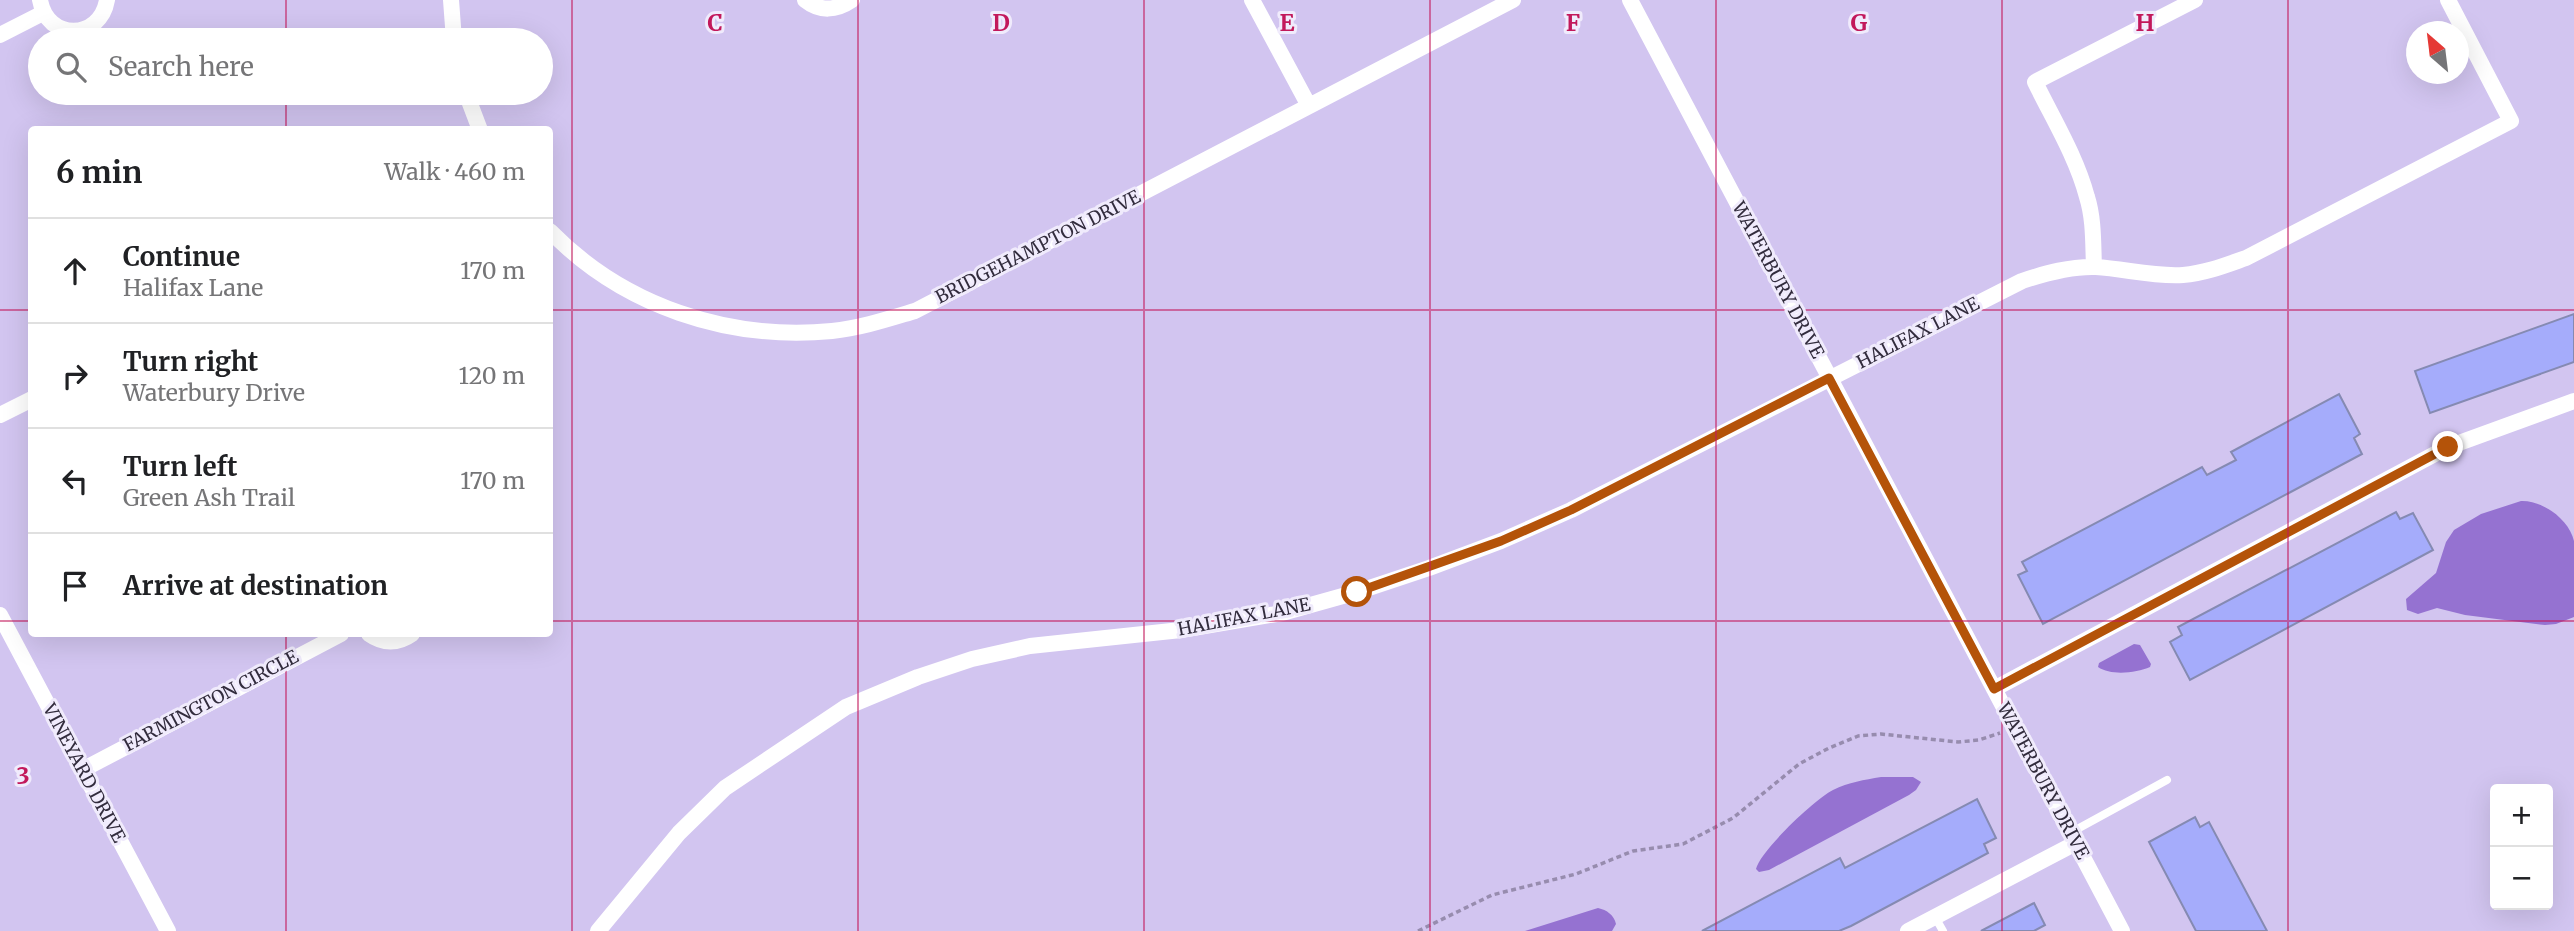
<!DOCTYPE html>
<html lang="en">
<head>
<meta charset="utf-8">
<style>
  :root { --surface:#fff; --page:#f2f2f2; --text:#202124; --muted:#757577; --line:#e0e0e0 }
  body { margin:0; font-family:Merriweather,serif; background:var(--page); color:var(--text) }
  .controls { position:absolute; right:21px; bottom:21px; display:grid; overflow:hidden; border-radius:7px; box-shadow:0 7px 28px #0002 }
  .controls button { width:63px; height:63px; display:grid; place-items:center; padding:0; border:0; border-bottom:2px solid var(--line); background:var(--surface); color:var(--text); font:35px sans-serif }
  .compass { position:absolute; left:2406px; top:21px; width:63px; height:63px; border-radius:50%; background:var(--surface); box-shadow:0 7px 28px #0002; rotate:332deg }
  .stop { position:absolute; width:21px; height:21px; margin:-16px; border:5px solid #b45309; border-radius:50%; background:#fff }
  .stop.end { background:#b45309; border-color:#fff; box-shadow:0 2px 7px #0008 }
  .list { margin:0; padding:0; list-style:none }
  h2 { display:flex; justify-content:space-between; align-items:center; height:91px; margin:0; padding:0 28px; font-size:30px }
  h2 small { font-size:23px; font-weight:400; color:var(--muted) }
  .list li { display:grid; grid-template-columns:46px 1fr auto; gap:21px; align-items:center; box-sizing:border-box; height:105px; padding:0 28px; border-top:2px solid var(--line) }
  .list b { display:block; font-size:26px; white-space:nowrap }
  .list p { margin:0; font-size:23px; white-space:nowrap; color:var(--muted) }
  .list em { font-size:23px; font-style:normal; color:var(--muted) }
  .icon { flex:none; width:38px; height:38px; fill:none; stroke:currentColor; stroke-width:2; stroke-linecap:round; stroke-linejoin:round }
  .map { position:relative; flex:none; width:2574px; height:931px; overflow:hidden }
  .search { position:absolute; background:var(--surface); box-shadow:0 7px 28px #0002; left:28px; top:28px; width:525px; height:77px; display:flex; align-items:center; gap:18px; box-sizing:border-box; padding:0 24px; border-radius:38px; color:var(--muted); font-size:26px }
  .panel { position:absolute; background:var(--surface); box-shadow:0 7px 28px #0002; left:28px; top:126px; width:525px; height:511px; border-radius:7px }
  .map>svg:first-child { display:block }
</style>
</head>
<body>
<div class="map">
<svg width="2574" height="931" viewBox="0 0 2574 931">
  <rect width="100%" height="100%" fill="#d2c5f0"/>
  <path fill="#9572d1" d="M2521 501C2542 500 2569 519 2574 541 2574 558 2574 597 2574 617L2556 624 2545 625 2465 615 2437 608 2418 614 2407 610 2406 599 2436 573 2446 542 2454 530 2481 514Z
    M2134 644 2140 645 2151 664 2150 667C2136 673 2111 676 2098 667L2099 663Z
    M1881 777H1913L1921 782 1916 790 1909 795 1769 870 1759 872 1756 869C1760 851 1815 799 1833 790 1849 782 1864 780 1881 777Z
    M1598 908C1607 910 1614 915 1616 924L1612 931H1525Z"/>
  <path fill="#a5acfb" stroke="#858ab2" stroke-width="2" d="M2574 314V362L2430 413 2415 371Z
    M2339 394 2360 434 2354 438 2362 454 2043 624 2018 575 2027 571 2022 562 2202 467 2207 475 2236 460 2231 452Z
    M2396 512 2400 519 2413 513 2433 550 2190 680 2170 642 2182 635 2178 627Z
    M1977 799 1996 838 1984 844 1988 853 1851 926 1839 931H1702L1840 858 1845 868Z
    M2195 817 2200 827 2209 822 2267 931H2196L2149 842Z
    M2034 903 2045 925 2034 931H1981Z"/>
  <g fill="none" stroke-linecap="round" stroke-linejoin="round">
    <path stroke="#978cae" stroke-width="3.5" stroke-dasharray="5 3.5" stroke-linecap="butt" d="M1418 931 1492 895 1576 874 1633 851 1683 844 1733 818 1799 764 1829 748 1858 736 1881 734 1958 742 1979 740 2000 733"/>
    <path stroke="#fff" stroke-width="8" d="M2070 833 2167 780
      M1935 917 1943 931"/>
    <path stroke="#fff" stroke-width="16" d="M40 0C47 41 100 41 107 0
      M451 0 454 40
      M805 0C820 12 836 11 852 0
      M1252 0 1309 106
      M1630 0 2122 931
      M0 35 43 13
      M466 93 480 130
      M550 231C623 306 728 341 832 331 861 328 888 319 915 311L1513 0
      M2094 267C2093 244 2094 219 2087 197 2076 156 2053 119 2035 82L2195 0
      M0 415 32 399
      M0 615 168 931
      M369 634C383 644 398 644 412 634
      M1994 689 2448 447 2574 401
      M82 770 341 634
      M598 931 679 833 725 788 846 707 918 677 972 659 1030 646 1181 630 1282 613 1357 592 1429 568 1501 541 1571 510 2022 281C2046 273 2071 266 2096 267 2126 269 2154 277 2183 275 2206 273 2226 265 2246 258L2511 121 2448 0
      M1908 931 2076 843"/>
  </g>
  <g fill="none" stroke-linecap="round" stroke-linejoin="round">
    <path stroke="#b45309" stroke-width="9" d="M1357 592 1501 541 1571 510 1829 378 1994 689 2448 447"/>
  </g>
  <path fill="none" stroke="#c2185b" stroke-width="2" stroke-opacity="0.55" d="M286 0V40M572 0V931M858 0V931M1144 0V931M1430 0V931M1716 0V931M2002 0V931M2288 0V931M286 93V130M0 310H32M550 310H2574M0 621H32M550 621H2574M286 634V931"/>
  <g text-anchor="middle" stroke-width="6" stroke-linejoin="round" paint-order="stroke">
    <g font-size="18" fill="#322c3d" stroke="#f0ebfc">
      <text transform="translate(1038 247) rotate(-27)" y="6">BRIDGEHAMPTON DRIVE</text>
      <text transform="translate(1778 280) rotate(62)" y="6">WATERBURY DRIVE</text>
      <text transform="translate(1918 333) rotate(-27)" y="6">HALIFAX LANE</text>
      <text transform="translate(1244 617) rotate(-11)" y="6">HALIFAX LANE</text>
      <text transform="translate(211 701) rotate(-28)" y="6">FARMINGTON CIRCLE</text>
      <text transform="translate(84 773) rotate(62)" y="6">VINEYARD DRIVE</text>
      <text transform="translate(2043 781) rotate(62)" y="6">WATERBURY DRIVE</text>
    </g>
  </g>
  <g font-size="23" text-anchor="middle" font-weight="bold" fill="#c2185b" stroke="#f0ebfc" stroke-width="6" stroke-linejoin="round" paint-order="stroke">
    <text x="715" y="31">C</text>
    <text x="1001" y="31">D</text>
    <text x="1287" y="31">E</text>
    <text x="1573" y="31">F</text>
    <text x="1859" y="31">G</text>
    <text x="2145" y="31">H</text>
    <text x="23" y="784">3</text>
  </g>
</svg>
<div class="controls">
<button>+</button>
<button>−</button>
</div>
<svg class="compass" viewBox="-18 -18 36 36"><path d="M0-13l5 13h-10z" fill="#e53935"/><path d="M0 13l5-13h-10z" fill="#757577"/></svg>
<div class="stop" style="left:1357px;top:592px"></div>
<div class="stop end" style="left:2448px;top:447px"></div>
<div class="search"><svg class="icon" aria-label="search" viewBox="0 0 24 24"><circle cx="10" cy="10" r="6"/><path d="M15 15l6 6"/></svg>Search here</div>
<section class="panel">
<h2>6 min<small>Walk · 460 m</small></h2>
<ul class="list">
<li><svg class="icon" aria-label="ahead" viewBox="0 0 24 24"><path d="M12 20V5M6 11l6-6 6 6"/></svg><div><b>Continue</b><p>Halifax Lane</p></div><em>170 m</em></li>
<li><svg class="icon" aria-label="right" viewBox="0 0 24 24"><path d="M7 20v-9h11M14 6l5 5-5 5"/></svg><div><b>Turn right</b><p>Waterbury Drive</p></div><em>120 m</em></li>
<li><svg class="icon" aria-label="left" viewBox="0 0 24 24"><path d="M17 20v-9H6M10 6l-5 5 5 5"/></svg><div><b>Turn left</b><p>Green Ash Trail</p></div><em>170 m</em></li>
<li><svg class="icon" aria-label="arrive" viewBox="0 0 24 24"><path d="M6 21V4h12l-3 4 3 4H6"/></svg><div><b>Arrive at destination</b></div></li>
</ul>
</section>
</div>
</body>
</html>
